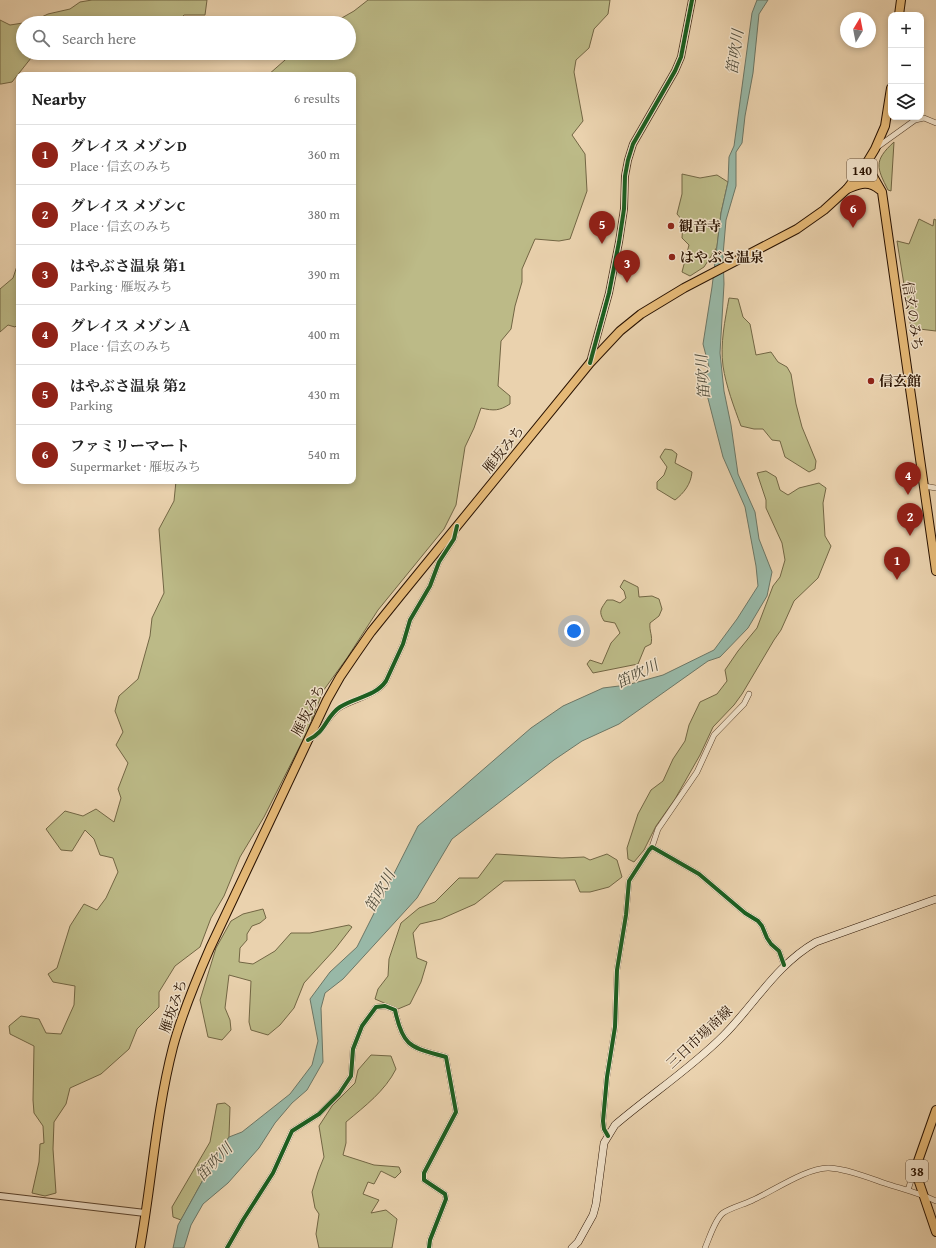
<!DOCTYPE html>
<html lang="en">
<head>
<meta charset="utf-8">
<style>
  :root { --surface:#fff; --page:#f6f6f6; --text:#222; --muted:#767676; --line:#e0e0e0; --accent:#8f2418 }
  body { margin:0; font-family:"Gentium Book Plus","Noto Serif JP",serif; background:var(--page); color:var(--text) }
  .controls { position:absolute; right:12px; top:12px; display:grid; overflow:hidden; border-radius:8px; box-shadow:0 2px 6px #0003 }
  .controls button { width:36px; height:36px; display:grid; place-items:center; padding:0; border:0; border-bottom:1px solid var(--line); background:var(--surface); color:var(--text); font:20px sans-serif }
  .compass { position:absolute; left:840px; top:12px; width:36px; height:36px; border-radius:50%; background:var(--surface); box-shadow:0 2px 6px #0003; rotate:10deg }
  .you { position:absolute; left:574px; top:631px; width:14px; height:14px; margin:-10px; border:3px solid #fff; border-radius:50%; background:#1a73e8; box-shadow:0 0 0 6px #1a73e833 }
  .badge { display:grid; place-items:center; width:26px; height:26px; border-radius:50%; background:var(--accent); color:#fff; font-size:13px; font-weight:700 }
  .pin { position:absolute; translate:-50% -33px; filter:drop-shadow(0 1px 2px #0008) }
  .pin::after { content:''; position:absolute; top:21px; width:14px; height:12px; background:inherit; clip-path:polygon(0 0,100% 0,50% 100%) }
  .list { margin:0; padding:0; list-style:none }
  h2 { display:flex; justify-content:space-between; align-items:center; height:52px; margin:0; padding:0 16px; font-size:17px }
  h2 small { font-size:13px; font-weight:400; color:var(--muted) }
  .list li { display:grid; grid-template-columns:26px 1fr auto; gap:12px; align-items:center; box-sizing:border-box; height:60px; padding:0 16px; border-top:1px solid var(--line) }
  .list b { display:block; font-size:15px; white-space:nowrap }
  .list p { margin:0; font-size:13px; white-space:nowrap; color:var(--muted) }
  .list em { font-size:13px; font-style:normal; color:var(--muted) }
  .icon { flex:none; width:22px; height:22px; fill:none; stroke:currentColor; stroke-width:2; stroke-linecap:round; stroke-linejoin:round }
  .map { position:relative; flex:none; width:936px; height:1248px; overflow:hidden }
  .search { position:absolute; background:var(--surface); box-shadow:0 2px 6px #0003; left:16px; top:16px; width:340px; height:44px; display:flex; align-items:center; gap:10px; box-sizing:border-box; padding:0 14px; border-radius:22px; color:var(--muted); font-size:15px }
  .panel { position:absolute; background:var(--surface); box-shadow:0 2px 6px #0003; left:16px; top:72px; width:340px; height:412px; border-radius:8px }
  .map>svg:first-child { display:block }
</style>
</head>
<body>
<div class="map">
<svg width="936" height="1248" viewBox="0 0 936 1248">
  <rect width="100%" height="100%" fill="#ead2ae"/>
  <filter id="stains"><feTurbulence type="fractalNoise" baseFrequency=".005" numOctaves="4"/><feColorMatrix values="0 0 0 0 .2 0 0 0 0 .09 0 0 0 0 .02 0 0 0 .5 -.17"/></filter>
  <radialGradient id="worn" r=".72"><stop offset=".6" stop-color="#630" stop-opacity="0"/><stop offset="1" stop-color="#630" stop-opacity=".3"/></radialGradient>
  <path fill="#bcba87" stroke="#726644" d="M92 0H207L205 15H184L176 23H24L31 22 48 14 70 9 80 2Z
    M368 0H610L608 14 594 29 589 48 576 60 574 72 583 121 572 135 585 154 587 191 570 239 559 241 535 239 522 269V282L515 306 511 329 501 341 498 386 510 396V404C499 411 494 411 481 408L474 428 465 447 456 505 444 529 378 610 347 658 323 691 307 732 264 817 240 857 224 896 211 918 200 947 175 966 159 992V1007L137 1029 129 1049 101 1074 70 1088 66 1104 54 1122 53 1149 56 1193 45 1196 32 1193 39 1162 40 1144 44 1143 43 1126 34 1113 33 1100 34 1046 10 1034 9 1026 21 1016 39 1019 46 1033 61 1034 74 1005 75 986 53 982 48 974 57 968 70 926 84 904 97 910 106 898 118 872 113 858 100 855 94 839 85 830 72 851 61 850 46 829 65 811 83 816 96 809 114 822 121 798 118 789 128 763 116 745 123 732 115 711 119 696 138 679 150 636 152 618 164 593 159 529 174 501 176 481H353V75H268L293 53H349V23H333L354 11Z
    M0 20 10 25 23 23V53H35L12 82 1 84H0Z
    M894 142 891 191 888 190C877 168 873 161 894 142Z
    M682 174 700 178 717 175 728 182 721 213 717 247 704 267 690 276 682 272 689 245 682 238 683 221 677 214 682 194Z
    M919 219 933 226 934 219 936 220V331L911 328 897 241 909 244Z
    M18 263 19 323 15 327 8 325 0 332V289L13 278Z
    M729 298 738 299 743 317 750 324 756 355 771 352 778 362 787 367 791 374 796 404 802 427 816 461 815 469 809 472 785 457 780 441 772 440 763 429H754L741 426C734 407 726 386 723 366 720 344 725 320 729 298Z
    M665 449 672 450 677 454 675 463 692 472C691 484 684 493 675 500L657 489V482L664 475 667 467 660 457Z
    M766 471 776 477 780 490 788 495 799 488 819 483 826 488 823 503 825 536 831 546 818 578 794 601 781 630 774 640 742 694 734 705 713 727 700 755 675 799 656 826 644 850 634 862 628 859 627 848 638 814 651 790 663 781 673 759 685 741 689 725 700 702 717 694 727 681 725 670 738 651 757 628 773 586 780 577 785 560 782 543 766 508V500L757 473Z
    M624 580 638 587 639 597 652 596 659 599 662 609 659 616 650 623C649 631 653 636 651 644L645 647 638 664 593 673 587 664 590 660 602 664 611 643 620 633 615 623 604 621C598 611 601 609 607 600H613L620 603 626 598 624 591 620 587Z
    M496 854 562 858 584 857 590 860 607 854 617 860 622 877 609 887 590 892H580L575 880 504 881 475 904 441 919 420 924 413 933 417 958 427 962 421 982 410 1004 398 1009 375 999 378 989 388 976 389 959 401 923 419 908 435 902 459 878H478Z
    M263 909 266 918 260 923 252 926 247 934V940L240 948 239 962 253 964 275 951 291 933H310L349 925 352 927 335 949 304 983 294 1008 280 1025 268 1035 251 1030 249 1022 251 981 229 975 225 1008 230 1020 231 1030 222 1040 208 1037 200 1000 216 948 231 921 243 914Z
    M371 1055 391 1056 396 1069C385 1091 365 1106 346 1122V1143L343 1155 374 1165 399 1167 401 1172 395 1178 381 1171 374 1184 368 1182 363 1194 379 1200 371 1213 386 1210 397 1219 392 1248H319L316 1234 319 1214 315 1208 312 1192 318 1172 324 1157 319 1126 332 1106 355 1083 358 1070Z
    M225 1103 230 1107 229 1137 214 1160 181 1220 173 1217 172 1207 210 1142 217 1104Z"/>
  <path fill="#98b8a7" stroke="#6c7665" d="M757 0H768L759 14 753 73 745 116 742 143 736 152V186L726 220 723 255 724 284 720 353 724 391 731 425 738 474 755 512 759 539 772 572 767 596 748 628 720 657 708 661 619 724 582 741 554 760 452 839 417 898 343 979 325 993 321 1008 323 1062 307 1090 292 1103 275 1123 259 1148 228 1183 203 1204 191 1225 184 1248H173L178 1225 214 1160 229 1137 242 1132 290 1094 312 1065 318 1041 310 999 330 972 357 947 418 826 531 728 563 706 603 688 627 685 663 675 714 650 737 619 758 586 756 566 745 507 723 457 704 383 709 367 703 344 712 287 721 213 728 182 729 157 734 146 752 13Z"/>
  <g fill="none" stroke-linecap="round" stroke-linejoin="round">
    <defs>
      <path id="minor" d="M876 148 915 120 924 118 936 123
        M924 486 936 488
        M309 739C325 732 327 715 341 707 356 698 376 696 386 681L403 644 410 620 430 586 439 562 454 539 456 529
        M652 847 658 829 697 772 714 735 744 704 749 694
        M608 1136 604 1129 603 1121 607 1077 615 1027 617 970 626 915 629 881 649 850 652 847 699 874 745 913 758 921 762 926 767 938 771 944 779 951 784 965
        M908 1190 915 1168
        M227 1248 243 1220 273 1173 292 1131 319 1114 339 1094 351 1076 353 1049 362 1026 376 1007 385 1006 395 1010C403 1048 411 1047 446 1057L456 1112 424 1173V1180L445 1194 446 1199 430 1240 429 1248
        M705 1248C709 1239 715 1219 723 1213 730 1208 745 1204 753 1200 773 1191 808 1167 829 1168 847 1169 867 1177 884 1183 902 1189 919 1193 936 1201"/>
      <path id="tertiary" d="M590 362 609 293 619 242 624 209 625 176 628 160 633 144 675 71 681 57 692 0
        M0 1196 145 1213"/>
      <path id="secondary" d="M572 1248 578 1242 593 1215 596 1204 604 1143 615 1125C650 1095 690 1069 723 1036 755 1004 776 965 816 942L936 899"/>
      <path id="primary" d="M866 164 882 192 936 571
        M847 189C860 184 868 180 880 190
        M936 1110 917 1164 918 1179 936 1232"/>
      <path id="trunk" d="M899 15 901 0
        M140 1248C152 1181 156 1113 173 1047 182 1013 196 980 210 948L327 700 340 677 355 655 371 632 400 596 590 363 620 331 641 314 684 288 797 229 824 210 835 200 847 189 866 164 875 149 885 126 891 88"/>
    </defs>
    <use href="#minor" stroke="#59422c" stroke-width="6"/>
    <use href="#tertiary" stroke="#59422c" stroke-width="8"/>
    <use href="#secondary" stroke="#291201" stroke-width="8"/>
    <use href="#primary" stroke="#291201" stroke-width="10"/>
    <use href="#trunk" stroke="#291201" stroke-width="10"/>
    <use href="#minor" stroke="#f1e2ca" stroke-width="5"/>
    <use href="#tertiary" stroke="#f1e2ca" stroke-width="6"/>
    <use href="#secondary" stroke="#f1e2ca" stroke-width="7"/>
    <use href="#primary" stroke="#e5b977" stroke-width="8"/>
    <use href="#trunk" stroke="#e5b977" stroke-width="8"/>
    <defs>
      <path id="cycleway" d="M590 363 609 293 619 242 624 209 625 176 628 160 633 144 675 71 681 57 692 0
        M308 740C326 732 326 716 340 707 355 697 375 697 386 681L403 644 410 620 430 586 439 562 454 539 457 526
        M608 1136 604 1129 603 1121 607 1077 615 1027 617 970 626 915 629 881 649 850 652 847 699 874 745 913 758 921 762 926 767 938 771 944 779 951 784 965
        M227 1248 243 1220 273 1173 292 1131 319 1114 339 1094 351 1076 353 1049 362 1026 376 1007 385 1006 395 1010C403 1048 411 1047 446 1057L456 1112 424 1173V1180L445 1194 446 1199 430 1240 429 1248"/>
    </defs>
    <use href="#cycleway" stroke="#f1e2ca" stroke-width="6"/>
    <use href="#cycleway" stroke="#1b5e20" stroke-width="4"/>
  </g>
  <g fill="#8f2418" stroke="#f1e2ca" stroke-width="1.5">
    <circle cx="671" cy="226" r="4"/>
    <circle cx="672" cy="257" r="4"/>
    <circle cx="871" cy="381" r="4"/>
  </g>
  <g text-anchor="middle" stroke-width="3" stroke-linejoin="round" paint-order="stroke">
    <g fill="#f1e2ca" stroke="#65503d" stroke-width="1">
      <rect x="847" y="159" width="30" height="22" rx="3"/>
      <rect x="906" y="1160" width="22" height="22" rx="3"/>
    </g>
    <g font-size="13" font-weight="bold" fill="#291201">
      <text x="862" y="175">140</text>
      <text x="917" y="1176">38</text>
    </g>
    <g font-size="14" font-weight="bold" fill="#291201" stroke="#f1e2ca" text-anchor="start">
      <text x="679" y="231">観音寺</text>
      <text x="680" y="262">はやぶさ温泉</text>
      <text x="879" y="386">信玄館</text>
    </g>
    <g font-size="14" fill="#291201" stroke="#f1e2ca">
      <text transform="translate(913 316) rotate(81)" y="5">信玄のみち</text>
      <text transform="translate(503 449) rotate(-51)" y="5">雁坂みち</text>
      <text transform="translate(308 710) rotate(-63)" y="5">雁坂みち</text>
      <text transform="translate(173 1006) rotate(-71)" y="5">雁坂みち</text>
      <text transform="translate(699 1037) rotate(-43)" y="5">三日市場南線</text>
    </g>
    <g font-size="15" font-style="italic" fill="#504c3b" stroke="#f1e2ca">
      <text transform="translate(735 52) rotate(-82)" y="5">笛吹川</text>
      <text transform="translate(703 377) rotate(-94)" y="5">笛吹川</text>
      <text transform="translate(637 674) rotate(-26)" y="5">笛吹川</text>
      <text transform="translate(380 891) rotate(-60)" y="5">笛吹川</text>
      <text transform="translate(214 1162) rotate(-46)" y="5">笛吹川</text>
    </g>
  </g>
  <rect width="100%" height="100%" filter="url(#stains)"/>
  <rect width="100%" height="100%" fill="url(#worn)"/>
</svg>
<div class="controls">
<button>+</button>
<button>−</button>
<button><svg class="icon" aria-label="layers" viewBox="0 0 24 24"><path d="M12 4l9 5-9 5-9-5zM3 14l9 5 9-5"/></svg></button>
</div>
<svg class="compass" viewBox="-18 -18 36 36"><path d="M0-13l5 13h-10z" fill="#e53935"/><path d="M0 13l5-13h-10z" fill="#767676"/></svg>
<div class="you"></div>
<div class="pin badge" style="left:897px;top:580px">1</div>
<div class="pin badge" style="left:910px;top:536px">2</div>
<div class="pin badge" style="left:627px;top:283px">3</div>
<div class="pin badge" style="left:908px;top:495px">4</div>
<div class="pin badge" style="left:602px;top:244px">5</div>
<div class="pin badge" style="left:853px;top:228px">6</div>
<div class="search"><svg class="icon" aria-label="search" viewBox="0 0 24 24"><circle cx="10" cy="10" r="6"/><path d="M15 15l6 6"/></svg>Search here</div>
<section class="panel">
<h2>Nearby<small>6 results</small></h2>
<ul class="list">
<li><span class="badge">1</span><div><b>グレイス メゾンD</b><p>Place · 信玄のみち</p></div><em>360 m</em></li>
<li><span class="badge">2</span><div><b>グレイス メゾンC</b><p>Place · 信玄のみち</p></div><em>380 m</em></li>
<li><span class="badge">3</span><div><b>はやぶさ温泉 第1</b><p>Parking · 雁坂みち</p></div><em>390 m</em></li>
<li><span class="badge">4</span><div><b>グレイス メゾンＡ</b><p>Place · 信玄のみち</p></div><em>400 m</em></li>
<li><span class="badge">5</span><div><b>はやぶさ温泉 第2</b><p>Parking</p></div><em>430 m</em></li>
<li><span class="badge">6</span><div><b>ファミリーマート</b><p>Supermarket · 雁坂みち</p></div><em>540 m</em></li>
</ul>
</section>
</div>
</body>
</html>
